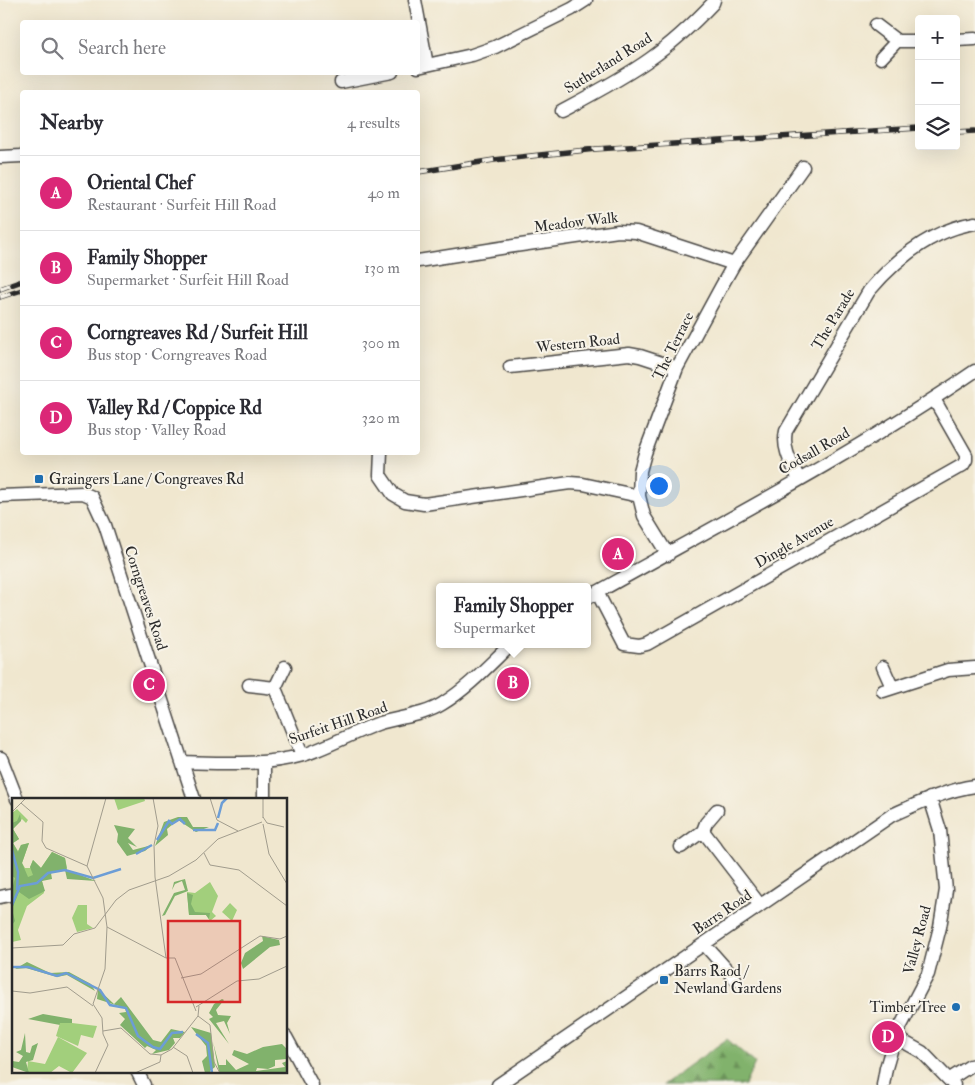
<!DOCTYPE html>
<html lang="en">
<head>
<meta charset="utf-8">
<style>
  :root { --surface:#fff; --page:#f2f2f3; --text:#2b2b33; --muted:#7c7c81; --line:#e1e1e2; --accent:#db2777 }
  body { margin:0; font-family:"IM FELL Double Pica",serif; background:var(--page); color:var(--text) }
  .controls { position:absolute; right:15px; top:15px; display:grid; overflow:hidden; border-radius:5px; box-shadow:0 5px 20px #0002 }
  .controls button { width:45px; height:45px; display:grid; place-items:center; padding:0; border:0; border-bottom:1px solid var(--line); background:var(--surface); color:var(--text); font:25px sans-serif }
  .you { position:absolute; left:658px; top:485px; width:18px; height:18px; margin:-12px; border:4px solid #fff; border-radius:50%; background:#1a73e8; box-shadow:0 0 0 8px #1a73e833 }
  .badge { display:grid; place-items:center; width:32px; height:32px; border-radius:50%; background:var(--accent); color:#fff; font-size:16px; font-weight:700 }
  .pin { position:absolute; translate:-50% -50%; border:2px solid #fff; box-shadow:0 1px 5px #0006 }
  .popup { position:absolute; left:436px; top:583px; width:155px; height:65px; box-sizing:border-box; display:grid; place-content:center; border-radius:5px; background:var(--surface); filter:drop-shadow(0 1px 4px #0005); font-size:16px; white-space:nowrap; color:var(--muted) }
  .popup b { font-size:19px; color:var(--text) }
  .popup::after { content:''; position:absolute; left:50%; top:100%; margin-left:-10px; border:10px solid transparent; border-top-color:var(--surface) }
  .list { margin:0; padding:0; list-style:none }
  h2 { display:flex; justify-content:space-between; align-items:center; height:65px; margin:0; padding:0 20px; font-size:21px }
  h2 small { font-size:16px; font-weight:400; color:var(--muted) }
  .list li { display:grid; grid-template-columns:32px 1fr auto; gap:15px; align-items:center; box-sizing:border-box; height:75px; padding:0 20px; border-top:1px solid var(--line) }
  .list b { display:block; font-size:19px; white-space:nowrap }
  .list p { margin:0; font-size:16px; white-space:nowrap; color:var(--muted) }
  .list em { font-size:16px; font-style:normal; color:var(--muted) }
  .icon { flex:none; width:28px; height:28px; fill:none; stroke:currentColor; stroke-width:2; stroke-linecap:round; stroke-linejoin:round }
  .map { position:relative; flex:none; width:975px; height:1085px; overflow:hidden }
  .search { position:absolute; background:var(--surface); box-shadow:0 5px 20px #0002; left:20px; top:20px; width:400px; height:55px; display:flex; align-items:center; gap:12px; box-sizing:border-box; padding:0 18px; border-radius:5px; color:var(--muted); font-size:19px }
  .panel { position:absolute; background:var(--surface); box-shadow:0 5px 20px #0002; left:20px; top:90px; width:400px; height:365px; border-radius:5px }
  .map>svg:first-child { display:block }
</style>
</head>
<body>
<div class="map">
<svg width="975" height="1085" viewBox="0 0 975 1085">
  <defs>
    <pattern id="forest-firs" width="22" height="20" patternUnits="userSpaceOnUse" patternTransform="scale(1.25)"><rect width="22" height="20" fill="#81b26c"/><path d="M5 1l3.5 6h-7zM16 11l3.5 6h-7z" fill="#6a9159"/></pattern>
  </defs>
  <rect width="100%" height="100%" fill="#f7f3e8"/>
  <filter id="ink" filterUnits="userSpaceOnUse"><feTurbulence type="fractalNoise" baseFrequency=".02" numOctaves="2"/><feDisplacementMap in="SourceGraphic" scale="10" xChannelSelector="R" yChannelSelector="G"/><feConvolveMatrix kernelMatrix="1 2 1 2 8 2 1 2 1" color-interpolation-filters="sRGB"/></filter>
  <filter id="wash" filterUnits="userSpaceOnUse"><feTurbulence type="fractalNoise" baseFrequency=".0096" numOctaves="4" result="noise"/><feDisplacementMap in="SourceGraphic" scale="20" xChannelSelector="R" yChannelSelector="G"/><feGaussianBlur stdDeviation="1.12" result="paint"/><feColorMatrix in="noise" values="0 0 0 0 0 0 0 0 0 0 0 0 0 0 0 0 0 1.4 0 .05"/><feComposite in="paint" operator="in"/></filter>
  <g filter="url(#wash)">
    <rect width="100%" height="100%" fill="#f0e7cf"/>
    <path fill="url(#forest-firs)" stroke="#566e4c" d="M727 1039 755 1063 745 1085H662Z"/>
  </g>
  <g filter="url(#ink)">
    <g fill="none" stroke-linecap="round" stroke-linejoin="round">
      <defs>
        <path id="minor" d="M415 0 427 65
          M876 25 897 41 881 58
          M956 40 975 39
          M897 41H919
          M418 67 472 55 495 47 572 9 586 0
          M341 82 392 72
          M561 111C591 95 622 79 650 59 673 43 694 23 713 3L714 0
          M0 157 22 156
          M418 261 507 247 618 231 636 232 734 264
          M510 367 629 354 640 356 677 368
          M381 452 380 475 393 494 405 501 424 504 570 483 583 484 639 496
          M799 479C791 463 782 448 786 431L869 291C897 258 931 230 975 223
          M0 496 83 493 92 497 105 525 194 799
          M668 555 644 516 639 496 640 471 645 453 677 368 721 287 734 264 803 167
          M597 592 624 644 639 646 647 644 963 465 966 460V455L934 399
          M587 598C717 525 851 456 975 371
          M883 667 892 687
          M249 685 275 688 285 667
          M275 688 302 755
          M883 691 948 670 975 668
          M1 758 17 799
          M182 762C222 763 264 766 303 755 328 747 352 733 377 724 398 717 423 716 442 704 468 688 489 665 511 644
          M264 799V762
          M703 831 706 823 717 810
          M681 847 703 831 760 905
          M0 897 14 894
          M704 944 736 980
          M286 1037 312 1085
          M895 1037 922 1052 954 1085
          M137 1071 144 1085
          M950 1079 970 1066 975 1065
          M498 1085 892 815C919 803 946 790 975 786
          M883 1085 886 1068 895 1037 928 974 940 927 946 890 940 830 930 798"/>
      </defs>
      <use href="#minor" stroke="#494744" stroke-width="15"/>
      <use href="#minor" stroke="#fff" stroke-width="12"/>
      <defs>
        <path id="rail" d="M956 132 975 131
          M418 172 494 160 596 149 919 128
          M0 289 22 281
          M0 297 22 290"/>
      </defs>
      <use href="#rail" stroke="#2b2b2b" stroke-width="5.5"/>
      <use href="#rail" stroke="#f7f3e8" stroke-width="4" stroke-dasharray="11" stroke-linecap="butt"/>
    </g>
  </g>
  <g fill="#1f6fb2" stroke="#f7f3e8" stroke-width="2">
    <rect x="34" y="474" width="10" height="10" rx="2.5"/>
    <rect x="659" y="975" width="10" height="10" rx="2.5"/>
    <circle cx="956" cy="1007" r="5"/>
  </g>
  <g text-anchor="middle" stroke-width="4" stroke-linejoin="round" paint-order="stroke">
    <g font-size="15" fill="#2b2b2b" stroke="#f7f3e8">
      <text transform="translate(608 63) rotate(-32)" y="5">Sutherland Road</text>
      <text transform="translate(576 222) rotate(-7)" y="5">Meadow Walk</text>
      <text transform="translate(833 319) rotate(-59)" y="5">The Parade</text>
      <text transform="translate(578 343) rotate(-6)" y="5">Western Road</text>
      <text transform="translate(673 346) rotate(-64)" y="5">The Terrace</text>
      <text transform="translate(814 451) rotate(-30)" y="5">Codsall Road</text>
      <text transform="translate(794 542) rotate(-30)" y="5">Dingle Avenue</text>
      <text transform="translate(146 598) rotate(72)" y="5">Corngreaves Road</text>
      <text transform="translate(338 723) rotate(-19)" y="5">Surfeit Hill Road</text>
      <text transform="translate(722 912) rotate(-34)" y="5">Barrs Road</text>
      <text transform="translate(917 940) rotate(-75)" y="5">Valley Road</text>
    </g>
    <g font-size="15" fill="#2b2b2b" stroke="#f7f3e8" text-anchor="start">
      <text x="49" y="484">Graingers Lane / Congreaves Rd</text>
      <text x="674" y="976">Barrs Raod /<tspan x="674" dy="17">Newland Gardens</tspan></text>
      <text x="946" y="1012" text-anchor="end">Timber Tree</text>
    </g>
  </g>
  <g transform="translate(12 798)">
    <rect width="275" height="275" fill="#f0e7cf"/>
    <path d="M102 0H132L133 3 106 12ZM5 11 16 22 14 25 10 21 1 31 7 41 1 45 6 53 9 47 17 45 10 65 13 70H18L21 62 29 70 40 54 53 60 55 70 37 76 30 83 32 95 15 108 6 132 9 142 0 144V15ZM198 84 206 98 200 114 204 118 198 123 194 117H177L175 94 183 95ZM218 105 225 112 220 123 210 114ZM66 107H75V126L81 130 65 134 60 120ZM46 239 75 255 60 275 47 268 38 275 15 274 16 263 33 266Z" fill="#a2cf7c"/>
    <path d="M8 16 9 23 1 31 7 41 1 45 6 54 9 47 17 45 10 65 16 79 21 77 18 69 21 62 29 70 40 54 53 60 55 72 84 83 55 81 53 72 39 75 40 81 30 83 33 93 17 101 7 94 0 111 3 123 0 127V91L3 80 0 78V25L5 23ZM166 19H175L181 29H197L184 34 166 22 155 31 156 37 143 48 152 24ZM102 27 123 31 116 40 125 49 116 45 121 52 140 47 133 53 115 58 105 44 106 36ZM173 81 176 93 163 98 153 117 150 118 162 95 173 92 170 83 163 86 160 92 162 84ZM175 95 181 97 179 106 183 114 198 115 197 121 194 117H177ZM250 138 267 142 268 147 258 149 231 171 229 165 233 155 251 143ZM15 164 38 175 57 174 79 186 83 193 55 177 45 179 14 170 3 171ZM86 191 102 206 109 199 141 242 149 244 159 231 173 234 168 240H161L163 245 157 252 140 256 144 252 135 248 133 250 108 227 113 221 107 215 114 214 113 210 85 201ZM210 201 212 202 204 212 206 217 219 218 215 225 218 236 212 223 204 225 217 246 197 221 201 219 197 215 202 206ZM31 216 60 221V225L48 227 16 221ZM179 229 199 235 203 269 198 273 200 275H193L190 263 195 258 194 248ZM13 235 14 254 18 255 20 248 26 245 21 262 14 264 17 275 0 269V263L7 264 11 258 4 254 9 252ZM201 244 207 267H214V261L224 272 237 266 220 257 222 252 235 256 251 249 270 246 275 251V261L263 262V268L256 271 245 270 244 273 273 269 270 265 275 263V275L207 274Z" fill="#81b26c"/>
    <path d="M48 225H60L85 228 81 240 69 237 66 248 44 238Z" fill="#a2cf7c"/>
    <path fill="none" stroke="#6c9dd6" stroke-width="2.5" d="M206 20 210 5 215 0M181 32H203L206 25M145 42 157 23 160 26 168 21 173 26M0 52 6 74 5 92M124 56 140 47M0 107 8 88 25 85 36 75 53 72 81 80 109 71M0 169H16L45 178 54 175 88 192 98 207 114 210 126 238 141 249 148 251 160 235 171 234M184 236 196 245 200 275"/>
    <path fill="none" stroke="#a19c8d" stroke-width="1" d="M94 0 75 68 91 100 95 129M198 0 205 22 226 33M9 5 31 24 30 43 34 50 75 68M0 14 14 0M251 19 255 25 272 29M251 20V0M251 26 257 56 275 86M192 55 198 67 227 72 275 108M0 150 51 147 62 136 83 130 104 102 117 92 157 78 184 62 206 41 250 24M154 160H163L184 213M169 180 189 176 248 138 268 141 275 138M0 193 18 195 55 189 81 208M187 208 186 218 198 227 202 264 208 275M184 209 225 183 247 181 275 168M91 233 109 230 138 256 149 257 160 251 186 218M161 249 175 258 181 275M83 275 96 247 91 236 90 220 81 206 93 171 95 129 154 160 143 79 142 47 146 28 141 0M123 275 148 264 149 257"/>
    <path fill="#d62828" fill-opacity="0.15" stroke="#d62828" stroke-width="2.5" d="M156 123H228V204H156Z"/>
    <rect width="275" height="275" fill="none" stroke="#2b2b2b" stroke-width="2.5"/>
  </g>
</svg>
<div class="controls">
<button>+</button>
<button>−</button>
<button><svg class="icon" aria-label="layers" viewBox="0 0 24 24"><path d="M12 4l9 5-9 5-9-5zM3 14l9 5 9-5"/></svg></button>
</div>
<div class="you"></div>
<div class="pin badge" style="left:618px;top:554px">A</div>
<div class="pin badge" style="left:513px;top:683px">B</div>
<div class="popup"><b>Family Shopper</b>Supermarket</div>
<div class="pin badge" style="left:149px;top:685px">C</div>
<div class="pin badge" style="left:888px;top:1037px">D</div>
<div class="search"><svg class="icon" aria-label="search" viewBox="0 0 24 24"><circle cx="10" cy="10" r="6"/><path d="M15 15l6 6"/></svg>Search here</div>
<section class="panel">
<h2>Nearby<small>4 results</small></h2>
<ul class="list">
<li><span class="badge">A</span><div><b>Oriental Chef</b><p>Restaurant · Surfeit Hill Road</p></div><em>40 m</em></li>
<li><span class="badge">B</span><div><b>Family Shopper</b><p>Supermarket · Surfeit Hill Road</p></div><em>130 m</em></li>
<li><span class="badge">C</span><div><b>Corngreaves Rd / Surfeit Hill</b><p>Bus stop · Corngreaves Road</p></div><em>300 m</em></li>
<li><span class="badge">D</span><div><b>Valley Rd / Coppice Rd</b><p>Bus stop · Valley Road</p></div><em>320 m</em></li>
</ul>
</section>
</div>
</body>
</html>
